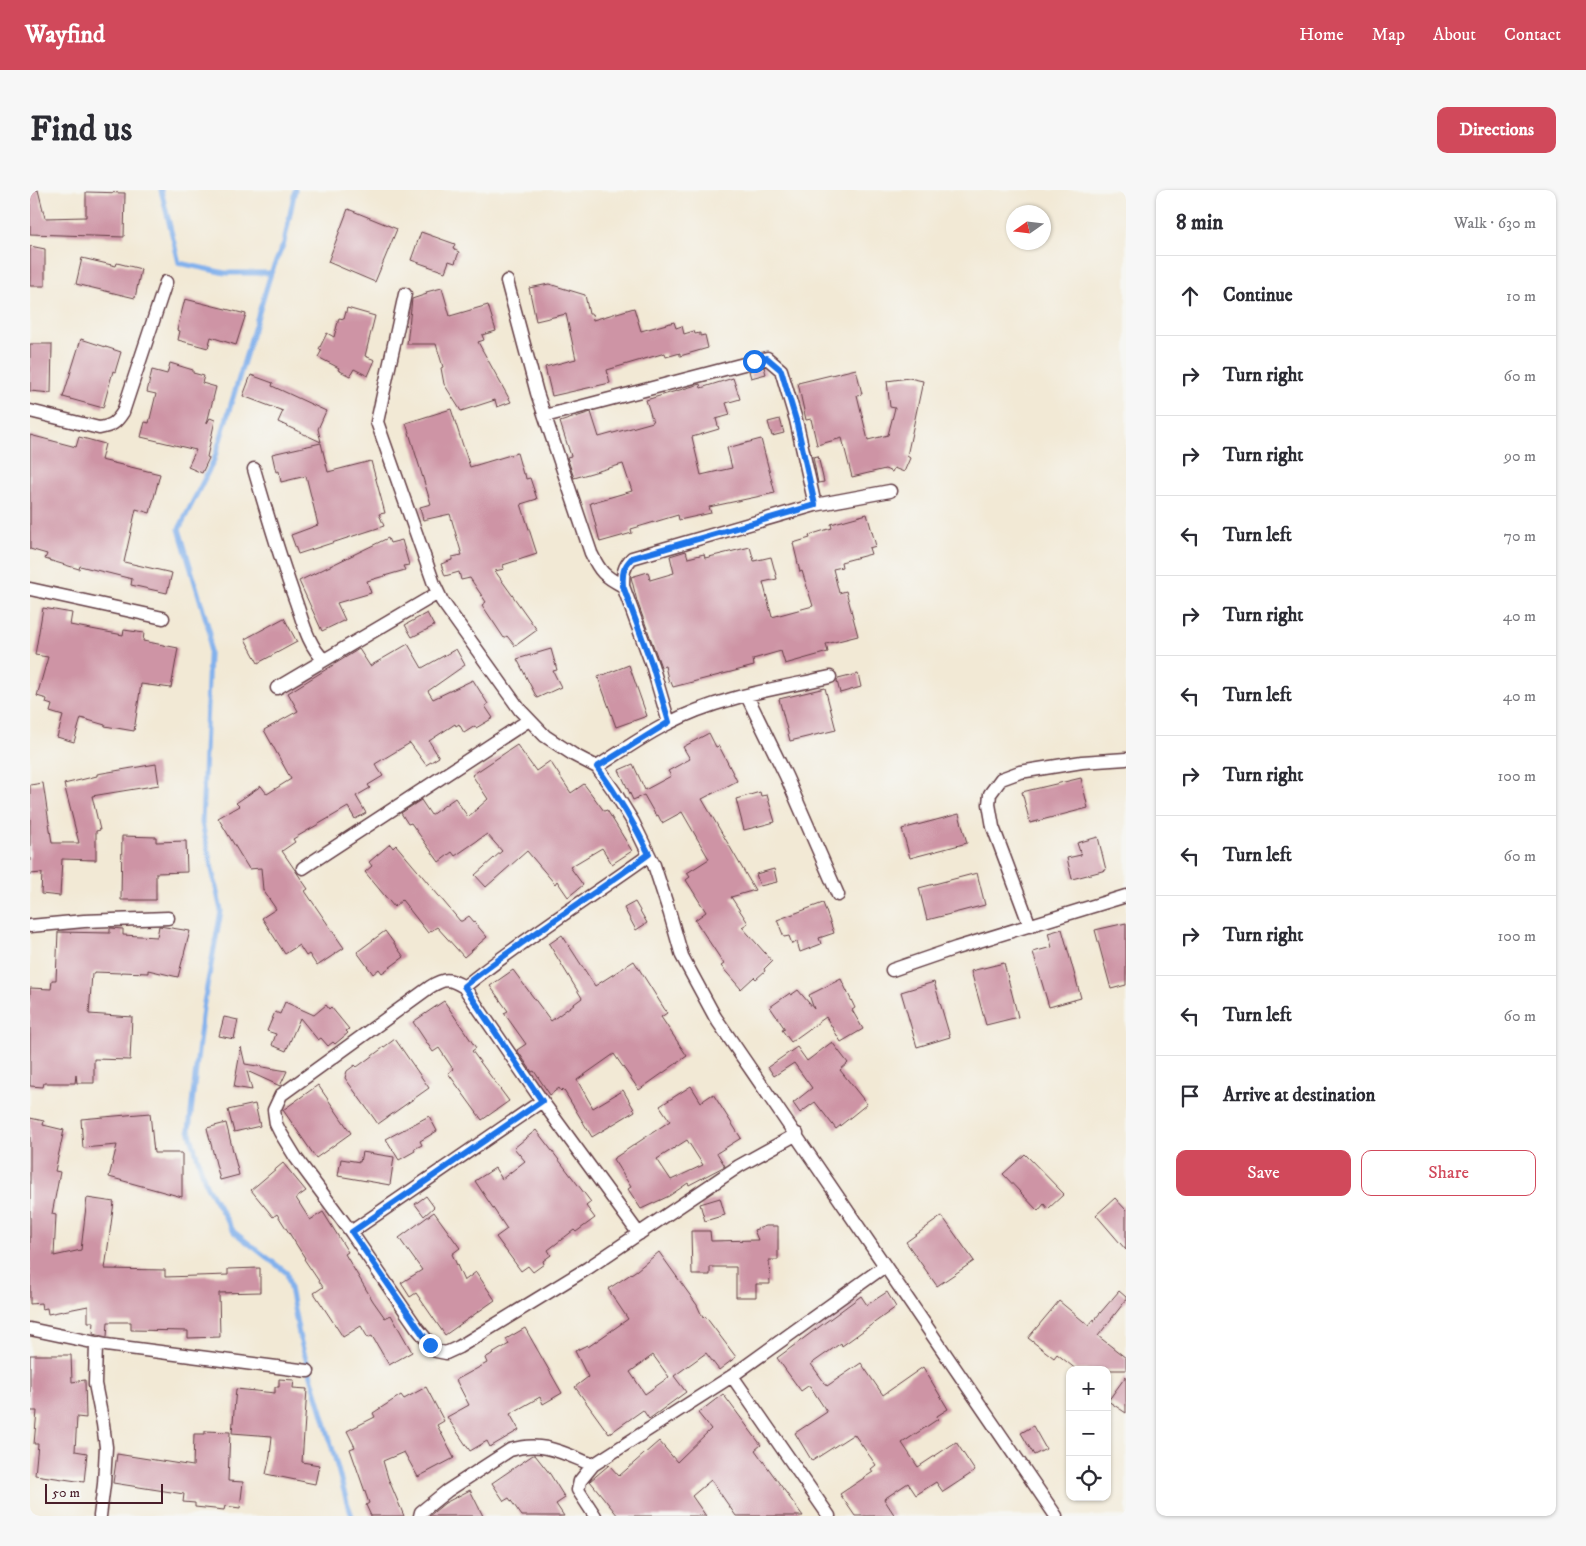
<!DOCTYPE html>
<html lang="en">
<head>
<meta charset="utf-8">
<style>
  :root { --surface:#fff; --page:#f7f7f7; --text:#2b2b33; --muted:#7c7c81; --line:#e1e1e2; --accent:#d1495b }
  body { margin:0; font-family:"IM FELL DW Pica",serif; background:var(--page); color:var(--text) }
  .controls { position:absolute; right:15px; bottom:15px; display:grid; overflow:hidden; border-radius:10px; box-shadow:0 1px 4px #0004 }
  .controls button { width:45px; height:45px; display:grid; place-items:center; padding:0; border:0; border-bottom:1px solid var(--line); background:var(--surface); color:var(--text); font:25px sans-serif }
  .compass { position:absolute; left:976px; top:15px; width:45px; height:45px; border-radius:50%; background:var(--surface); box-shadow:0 1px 4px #0004; rotate:256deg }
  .scale { position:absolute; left:15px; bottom:12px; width:118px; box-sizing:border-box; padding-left:5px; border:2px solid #4a1f2b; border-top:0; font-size:14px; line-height:18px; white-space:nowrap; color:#4a1f2b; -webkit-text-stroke:4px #f6f6f2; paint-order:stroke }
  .stop { position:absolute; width:15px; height:15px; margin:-11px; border:4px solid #1a73e8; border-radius:50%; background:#fff }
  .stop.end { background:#1a73e8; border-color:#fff; box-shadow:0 1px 5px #0008 }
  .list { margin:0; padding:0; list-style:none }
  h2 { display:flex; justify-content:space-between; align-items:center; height:65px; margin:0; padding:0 20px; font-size:21px }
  h2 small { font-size:16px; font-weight:400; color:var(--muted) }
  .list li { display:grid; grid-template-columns:32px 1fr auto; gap:15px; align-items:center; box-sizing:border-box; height:80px; padding:0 20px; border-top:1px solid var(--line) }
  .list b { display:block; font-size:19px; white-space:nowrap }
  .list em { font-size:16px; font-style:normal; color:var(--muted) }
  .actions { display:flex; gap:10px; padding:15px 20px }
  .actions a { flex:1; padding:11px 0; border:1px solid var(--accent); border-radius:10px; text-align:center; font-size:18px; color:var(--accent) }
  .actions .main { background:var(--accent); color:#fff }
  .icon { flex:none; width:28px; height:28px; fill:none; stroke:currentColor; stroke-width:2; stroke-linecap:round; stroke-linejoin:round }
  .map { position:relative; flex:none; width:1096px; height:1326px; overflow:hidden; border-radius:10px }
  header { display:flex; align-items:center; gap:30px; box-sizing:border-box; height:70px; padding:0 25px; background:var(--accent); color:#fff }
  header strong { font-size:24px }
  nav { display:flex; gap:28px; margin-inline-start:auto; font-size:18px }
  .intro { display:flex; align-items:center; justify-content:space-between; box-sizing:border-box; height:120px; padding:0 30px }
  h1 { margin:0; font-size:35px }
  .button { padding:12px 22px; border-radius:10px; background:var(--accent); color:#fff; font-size:18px; font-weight:700 }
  main { display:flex; gap:30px; padding:0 30px }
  aside { flex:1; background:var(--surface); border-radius:10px; box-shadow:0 1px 4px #0004 }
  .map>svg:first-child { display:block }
</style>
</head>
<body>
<header>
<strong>Wayfind</strong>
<nav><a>Home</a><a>Map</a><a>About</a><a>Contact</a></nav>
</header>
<div class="intro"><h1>Find us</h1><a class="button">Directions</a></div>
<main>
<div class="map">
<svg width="1096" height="1326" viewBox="0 0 1096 1326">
  <rect width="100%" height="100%" fill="#f6f6f2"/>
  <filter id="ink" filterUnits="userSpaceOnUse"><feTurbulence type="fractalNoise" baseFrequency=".02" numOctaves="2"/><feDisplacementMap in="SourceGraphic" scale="10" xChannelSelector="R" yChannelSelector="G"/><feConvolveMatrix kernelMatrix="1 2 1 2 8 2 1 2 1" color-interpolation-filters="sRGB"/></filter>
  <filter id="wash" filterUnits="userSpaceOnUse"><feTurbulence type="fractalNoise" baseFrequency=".0096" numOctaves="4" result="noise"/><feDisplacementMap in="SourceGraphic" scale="20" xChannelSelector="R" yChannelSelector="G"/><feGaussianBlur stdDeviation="1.12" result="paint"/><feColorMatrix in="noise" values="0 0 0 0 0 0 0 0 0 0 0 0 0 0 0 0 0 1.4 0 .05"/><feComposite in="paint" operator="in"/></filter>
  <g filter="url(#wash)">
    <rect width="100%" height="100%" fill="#f2e9d5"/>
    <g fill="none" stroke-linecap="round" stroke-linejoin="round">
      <path stroke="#82b1ec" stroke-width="5" d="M131 0 149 73 195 83H241
        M265 0 254 53 241 83 184 270 149 339 180 443 172 633 191 721 173 818 159 940 176 995 204 1042 257 1083 270 1149 295 1232 317 1312 322 1326"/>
    </g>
    <g id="blocks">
      <path fill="#ce94a5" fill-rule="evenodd" d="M0 0H8L15 28 56 27V2L95 3 94 47 0 44Z
        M318 19 367 39 345 92 298 72Z
        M391 42 425 54 423 59 429 62 425 73 419 71 415 82 381 70Z
        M0 56 15 59V96H0Z
        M52 68 86 76 87 73 111 79 105 108 46 94Z
        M519 94 555 105 559 124H562L563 130 604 118 611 141 644 132 646 138 652 136 654 144 664 141 665 144 670 143V146L675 145 678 158 650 166V163L636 167 635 163 577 180 580 193 522 206 515 177 546 169 536 124 506 131 499 98Z
        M412 98 420 126 458 115 466 141 452 145 454 150 448 152 481 212 467 217 465 210 431 221 414 194 411 178 413 177 406 154H377L382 109 397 104 396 102Z
        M155 109 216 124 206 155 181 147 178 158 148 150 150 141 147 140Z
        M317 118 345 126 335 166 345 170 338 186 324 179 320 186 308 180 309 178 288 167 292 160 289 159 297 143 304 147 309 128 314 129Z
        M51 149 91 162 85 182 83 181 73 218 33 207Z
        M0 154H22L21 203 0 201Z
        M140 173 163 180V183L174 186 172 193 186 197 177 233 180 228 185 230 177 267 179 268 172 283 158 277 166 260 111 247 115 232 119 233 126 204 117 202 122 180 137 184Z
        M734 177 736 184 721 188 719 181Z
        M826 179 832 204 827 205 838 250 858 245 865 218 860 217 857 191 879 188 893 191 877 266 880 268 874 282 864 278 862 282 855 279 822 287 812 248 787 255 781 229 776 230 768 193Z
        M221 185 243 193 242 196 296 221 288 239 291 252 248 232 253 221 213 206Z
        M703 188 710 209 696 213 700 225 686 229 689 239 662 247 671 285 702 278 697 258 731 249 745 303 679 317 681 323 649 330 648 325 601 339 602 343 570 352 560 313 602 301 593 274 544 288 537 267 541 266 530 232 561 222 569 247 623 232 616 210 670 194 671 198Z
        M421 219 440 277 487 263 493 284H495L496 289 500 288 507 309 491 314 507 364 473 375 474 379 465 381 507 440 485 456 477 446 474 448 452 415 456 412 440 388 431 390 429 382 415 386 411 374 422 370V367L432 365 420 324 393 330 390 317 401 314 376 233Z
        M750 229 754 243 742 246 738 232Z
        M0 245 46 257 49 247 75 254 71 270 130 284 120 323 106 319 94 372 142 383 137 403 101 395 102 389 50 376 49 379 15 369 17 364 0 359Z
        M291 253 298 282 341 271 355 323 349 324 354 336 268 364 261 345 288 335 284 318 276 286 251 292 249 281 246 282 242 264Z
        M788 266 794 292 788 293 783 267Z
        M837 324 846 356 839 358 841 364 811 372 812 377 803 379 809 403 816 401 828 446 796 454 798 462 755 474 751 461 723 469 724 476 643 497 641 492 639 493 635 476 631 477 607 411 601 387 618 382 620 390 644 383 640 366 656 361 658 368 674 364 675 368 720 357 724 371 741 367 747 389 733 392 742 427 783 416 772 381 770 382 763 353 780 348 779 345 802 338 801 334Z
        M358 348 360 353 372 350 379 375 373 376 375 380 337 391 341 403 307 413 315 430 292 441 269 391Z
        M13 418 42 423 40 435 93 445 94 440 114 443 113 451 148 458 141 498 111 494 104 541 75 536V535L51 528 44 552 27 547 33 526 20 522 22 515 16 513 17 509 7 506 18 467 5 465Z
        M397 423 404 436 382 447 375 435Z
        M254 428 267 452 228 473 215 449Z
        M378 454 392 478 426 459 435 475 398 501 403 509 443 490 458 514 455 516 463 528 446 538 445 536 434 543 429 534 426 536 425 534 399 551 409 567 396 575 380 553 345 574 353 586 338 595 340 598 326 606 336 623 325 629 318 617 263 649 265 652 252 661 278 699 275 701 314 758 287 776 279 764 276 766 269 755 255 764 232 728 246 719 233 700 231 678 219 679 188 628 209 616 206 613 231 596 237 604 261 589 234 540 268 521 258 503 329 459 340 476Z
        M521 459 527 480 523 481 531 497 507 508 487 469Z
        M599 475 617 526 586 537 568 487Z
        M828 484 831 497 810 503 807 491 808 489Z
        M795 498 806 540 760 551 749 509Z
        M679 543 686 557 689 556 707 591 672 609 725 700 701 707 718 733 712 737 742 771 734 779 735 781 726 789 724 787 711 799 691 776 694 774 665 730 676 722 656 690 660 687 657 683 679 669 652 622 632 633 628 625 626 626 614 605 603 610 589 580 603 574 615 600 641 586 638 581 660 569 653 557Z
        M487 555 506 581 520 571 541 603 554 594 574 621 577 620 602 661 582 674 572 658 540 677 553 695 538 707 527 691 525 694 497 661 456 697 445 685 472 661 457 644 425 666 422 662 409 672 381 633 378 634 371 623 391 610 401 625 425 608 438 627 458 609 442 585Z
        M126 574 129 595 62 606 70 640 66 641V670L32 669 30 706 11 704 12 683 0 684V595L13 593 22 653H49L34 594 67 586V584Z
        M1051 588 1058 618 1000 633 992 602Z
        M730 602 731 606 737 605 745 632 714 640 706 609Z
        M929 624 937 653 880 668 872 639Z
        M92 646 126 647V652L156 651 157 682 126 683V710H91Z
        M1068 647 1076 680 1042 689 1037 668 1051 665 1047 653Z
        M360 654 363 658 366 655 430 731H432L439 726 457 747 434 767 407 737 398 743 372 710 364 717 335 682 342 676 339 672Z
        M744 679 747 692 730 696 726 684Z
        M947 683 955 715 897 730 889 698Z
        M605 712 617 733 606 740 594 718Z
        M793 713 804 743 789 748 791 754 770 762 767 752 762 754 759 746 754 747 747 730Z
        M1096 733V795L1081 799 1065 740Z
        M129 736 160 741 148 787 118 780V783L91 782V783L64 782V784H62L59 824 102 827 100 870 64 869V893H47L46 885 45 893H14L13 897 0 896V798L21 799 22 790H26L28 742 80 743V738L93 739V745L127 747Z
        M1032 739 1051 808 1019 817 1003 762 1022 757 1018 743Z
        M355 741 374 767 352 783 349 779 343 784 327 762Z
        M532 745 565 796 604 771 637 823 631 827 657 866 609 900 584 864 547 890 563 918 593 900 605 921 562 947 533 899 531 901 529 898 520 905 504 881 502 882 487 860 496 854 474 823 478 821 460 796 483 780 521 831 552 808 519 754Z
        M974 773 988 827 956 835 941 781Z
        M811 789 825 818 822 820 833 839 811 852 796 827 761 852 752 840 755 839 740 817 760 803 761 805 768 800 784 819 779 805Z
        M904 792 920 847 887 857 871 802Z
        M414 811 446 858 442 861 479 911 452 930 418 883 423 879 409 858 403 862 383 832Z
        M255 812 284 825 296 815 299 819 301 817 319 839 316 841 318 843 305 854 303 852 298 856 291 848 288 850 270 828 256 861 242 855 246 844 237 841 245 822 250 824Z
        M194 827 208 830 204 849 189 846Z
        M365 849 399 898 348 934 315 888 317 881 325 875 327 877Z
        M802 852 818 873 810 880 837 914 806 939 785 912 770 923 763 913 782 898 764 873 744 886 738 877 767 857 777 871Z
        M211 857 215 874 257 881 250 896 217 881 222 900 204 897Z
        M288 895 321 943 286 968 253 920Z
        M661 896 671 912 683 904 711 948 687 963 695 976 659 995 658 993 639 1006 611 1019 598 999 601 997 583 969 640 931 630 916ZM657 950 673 975 641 990 627 969Z
        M225 914 230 936 204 942 198 920Z
        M120 923 124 963H152V1007L79 987 87 955 53 958 51 929Z
        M399 926 407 941 390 951 392 955 384 959 385 961 369 970 356 949Z
        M0 928 14 931 13 935 34 940 25 981 30 982 22 1024 26 1025 24 1066 51 1060 57 1008 84 1012 75 1079 135 1080V1087L198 1085V1079L230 1078V1102L189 1103 190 1147 158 1148V1141L101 1140V1132H78L77 1147 63 1144 64 1132H58V1116L18 1124 17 1118 12 1119 11 1113 0 1114Z
        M196 933 209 985 190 990 177 938Z
        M506 940 561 1012 556 1016 565 1028 546 1042 544 1040 518 1060 521 1065 513 1071 514 1074 503 1082 498 1076 491 1081 466 1047 477 1039 445 991 465 978 472 989 495 971 484 958Z
        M332 962 364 967 360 995 308 986 311 969 330 972Z
        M995 964 1034 1004 1018 1019 1014 1014 1008 1021 973 984Z
        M253 973 276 1001 266 1008 280 1030 293 1022 318 1062 315 1064 343 1111 355 1128 361 1125 382 1162 359 1175 342 1146 338 1148 331 1136 313 1147 284 1103 293 1097 274 1069 275 1068 247 1024 243 1027 221 1000Z
        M396 1006 404 1017 394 1026 385 1014Z
        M690 1008 695 1025 675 1031 670 1014Z
        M1085 1008 1096 1020V1060L1066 1025Z
        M404 1022 430 1058 422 1064 434 1091 446 1082 465 1110 415 1145 386 1103 380 1107 371 1093 392 1080 369 1048Z
        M912 1026 944 1071 907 1096 876 1052Z
        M736 1036H748V1070H739L740 1094H726V1107H706V1077H680V1085H662L661 1041H680L681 1051 728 1050 724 1040Z
        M629 1062 667 1115 673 1128 675 1126 706 1167 689 1180 676 1163 644 1186 656 1202 619 1229 613 1220 579 1244 545 1197 558 1187 545 1161 557 1155 558 1157 598 1129 578 1099 607 1080ZM623 1165 639 1187 615 1204 600 1182Z
        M1089 1101 1096 1107V1110L1068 1146 1096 1168V1180H1047L1027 1164 1024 1168 998 1148 1029 1111 1059 1136Z
        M857 1102 866 1117 812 1156 811 1153 781 1174 797 1196 831 1173 853 1205 893 1177 918 1219 907 1226 908 1229 872 1253 888 1277 926 1252 945 1281 913 1302 906 1292 886 1305 878 1293 854 1309 865 1326H825L810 1304 843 1282 841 1279 846 1275 824 1244 782 1271 765 1243 797 1222 780 1196H778L771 1201 747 1168 831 1106 837 1115Z
        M495 1138 532 1203 513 1214 510 1207 480 1224 489 1240 460 1257 457 1251 440 1261 417 1227 439 1215 426 1190 457 1173 455 1168 479 1154 476 1149Z
        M0 1165H41L42 1192 55 1190 56 1228 47 1227 45 1261 57 1263 54 1292 5 1285 8 1254H4L7 1221H0Z
        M1096 1186V1223L1078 1211Z
        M249 1189 264 1190 263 1198 277 1199 272 1272 289 1275 285 1294 236 1284 240 1266 242 1246 202 1243 206 1199 245 1203V1197H249Z
        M396 1197 414 1231 407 1235 424 1268 388 1287 374 1262 353 1271 358 1288 374 1326H341L336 1315 339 1313 320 1259 325 1257 317 1241 345 1227 343 1223 371 1205 374 1209Z
        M693 1204 731 1255 725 1260 773 1326H706L681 1290 662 1306 676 1326H588L560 1291 579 1275 589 1286 629 1251 647 1272 681 1239 668 1223Z
        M1003 1236 1016 1259 1004 1265 991 1243Z
        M175 1241 200 1242 198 1291 213 1292 210 1318 195 1316 194 1320 165 1317V1313L153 1312 154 1304 83 1293 87 1264 163 1276 164 1244H175Z
        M503 1265H505L520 1284 535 1308 526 1314 534 1326H492L479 1308 474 1311 462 1293Z
        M440 1300 453 1326H399L415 1313Z"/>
    </g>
  </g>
  <g filter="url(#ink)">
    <use href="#blocks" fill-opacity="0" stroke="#633d44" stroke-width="1"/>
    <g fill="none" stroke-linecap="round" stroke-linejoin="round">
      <defs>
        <path id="minor" d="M477 91 507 203 561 363C570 382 574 386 593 396
          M375 104 347 232 404 394 412 411 490 520 515 546 544 565 567 577 584 601 603 632 624 675 640 724 652 766 685 827 1026 1326
          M0 221 69 238C82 236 86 233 93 222L136 92
          M515 226 737 168 751 180 766 230 785 315
          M224 279C237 324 250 368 266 412 273 432 278 455 294 470
          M0 399 133 428
          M247 498 408 403
          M717 506 756 586 808 705
          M639 533 622 475 593 396C593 384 593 377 602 368L785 315 860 301
          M567 577C591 562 614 545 639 533 688 507 746 499 800 487
          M273 678 499 530
          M0 736 54 731 138 728
          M1000 736 963 637 959 614 960 604 971 589 990 582 1052 572 1096 569
          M862 780 926 758 1096 706
          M434 797C493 749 558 709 619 665
          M321 1042 512 911
          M609 1044 512 911 434 797C420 788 414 788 400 797L251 905 244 920 246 934 250 942 266 968 321 1042 387 1138 406 1161 416 1163 429 1157 558 1078 709 976 767 944
          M0 1139 76 1155 278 1181
          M66 1153 65 1194 73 1234 76 1257 74 1294 70 1326
          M702 1186 799 1326
          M390 1326 391 1322 417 1301 480 1260C512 1250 533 1263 563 1275
          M565 1326 548 1300 550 1291 563 1275 702 1186 855 1076"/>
      </defs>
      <use href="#minor" stroke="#633d44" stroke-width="15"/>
      <use href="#minor" stroke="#fff" stroke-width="12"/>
    </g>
  </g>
  <g fill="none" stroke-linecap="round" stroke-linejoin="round" filter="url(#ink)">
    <path stroke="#1a73e8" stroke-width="6" d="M400 1155 322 1042 512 911 434 796C493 749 558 709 619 664 604 633 587 605 567 577L639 532 622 475 593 396C592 384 593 377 602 368L785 315 766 230 751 180 737 168 724 171"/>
  </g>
</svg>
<div class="controls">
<button>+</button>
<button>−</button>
<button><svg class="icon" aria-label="locate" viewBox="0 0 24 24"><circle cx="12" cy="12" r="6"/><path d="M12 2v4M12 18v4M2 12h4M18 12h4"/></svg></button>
</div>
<svg class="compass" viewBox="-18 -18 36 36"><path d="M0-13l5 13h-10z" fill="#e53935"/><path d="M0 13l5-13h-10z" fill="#7c7c81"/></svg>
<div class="scale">50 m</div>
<div class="stop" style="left:724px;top:171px"></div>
<div class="stop end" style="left:400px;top:1155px"></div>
</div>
<aside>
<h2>8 min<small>Walk · 630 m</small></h2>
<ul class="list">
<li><svg class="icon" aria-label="ahead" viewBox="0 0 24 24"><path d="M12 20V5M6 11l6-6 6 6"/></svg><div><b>Continue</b></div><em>10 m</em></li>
<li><svg class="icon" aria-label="right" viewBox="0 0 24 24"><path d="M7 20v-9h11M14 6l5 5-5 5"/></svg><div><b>Turn right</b></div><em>60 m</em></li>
<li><svg class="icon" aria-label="right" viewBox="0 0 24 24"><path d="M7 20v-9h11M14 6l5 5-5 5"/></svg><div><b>Turn right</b></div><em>90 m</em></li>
<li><svg class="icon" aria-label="left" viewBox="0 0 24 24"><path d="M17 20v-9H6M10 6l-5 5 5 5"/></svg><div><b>Turn left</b></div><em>70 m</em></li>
<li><svg class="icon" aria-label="right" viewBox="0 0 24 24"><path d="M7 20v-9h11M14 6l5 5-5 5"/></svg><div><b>Turn right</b></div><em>40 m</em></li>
<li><svg class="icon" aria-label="left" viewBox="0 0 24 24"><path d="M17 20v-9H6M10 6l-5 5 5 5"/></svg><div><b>Turn left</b></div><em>40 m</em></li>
<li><svg class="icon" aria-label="right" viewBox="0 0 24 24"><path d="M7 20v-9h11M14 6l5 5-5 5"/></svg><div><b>Turn right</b></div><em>100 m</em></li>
<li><svg class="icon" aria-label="left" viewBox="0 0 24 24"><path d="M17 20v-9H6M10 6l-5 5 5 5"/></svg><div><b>Turn left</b></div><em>60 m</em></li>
<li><svg class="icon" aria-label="right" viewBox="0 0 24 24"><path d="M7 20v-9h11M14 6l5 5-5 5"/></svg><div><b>Turn right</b></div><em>100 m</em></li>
<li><svg class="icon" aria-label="left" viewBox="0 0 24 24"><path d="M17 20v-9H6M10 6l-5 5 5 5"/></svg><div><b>Turn left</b></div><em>60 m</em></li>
<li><svg class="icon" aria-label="arrive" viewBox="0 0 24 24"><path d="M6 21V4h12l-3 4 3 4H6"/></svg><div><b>Arrive at destination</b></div></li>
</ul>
<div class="actions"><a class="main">Save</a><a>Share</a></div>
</aside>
</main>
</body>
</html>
